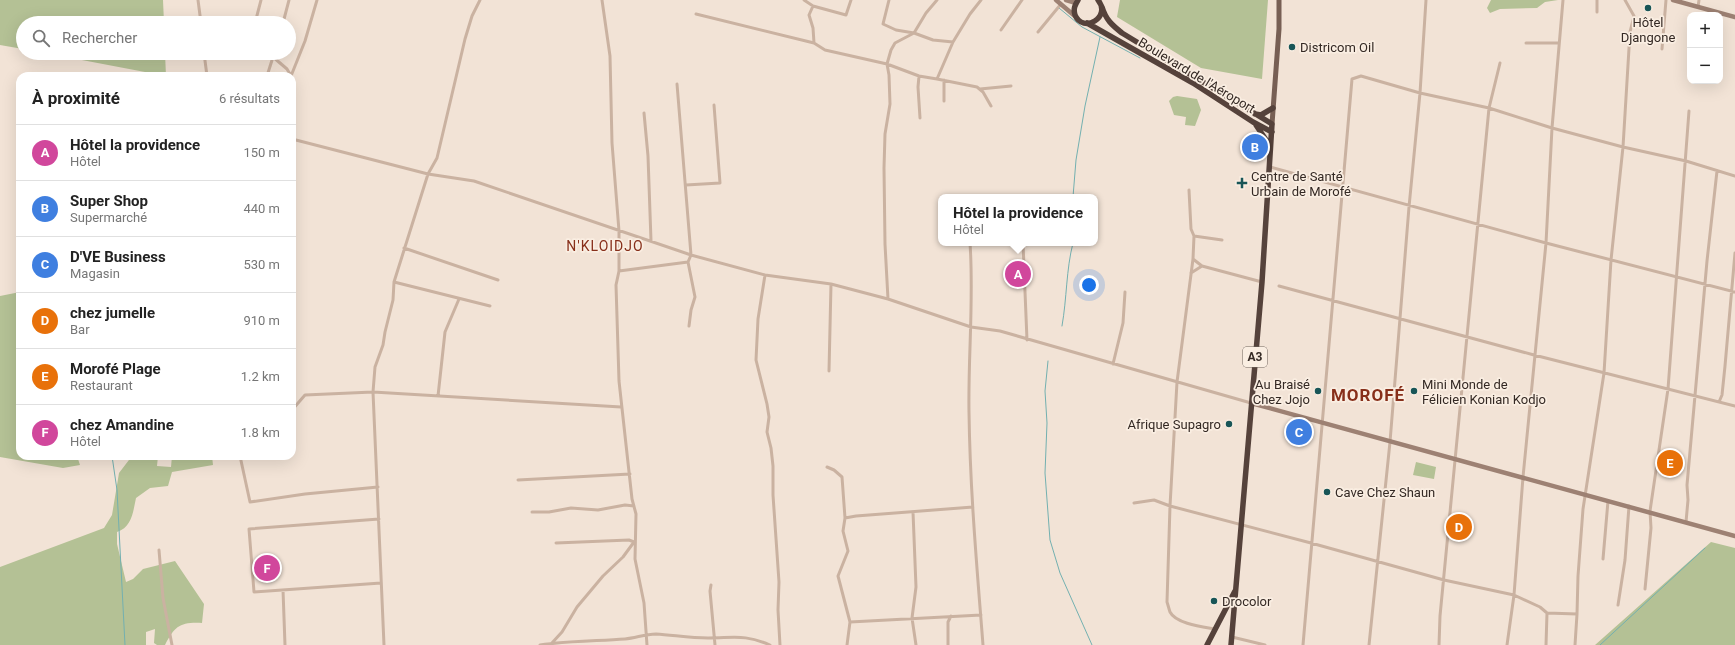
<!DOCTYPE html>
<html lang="fr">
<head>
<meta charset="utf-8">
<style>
  :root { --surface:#fff; --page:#f6f6f6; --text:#222; --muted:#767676; --line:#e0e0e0; --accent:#ea580c }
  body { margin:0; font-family:Roboto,sans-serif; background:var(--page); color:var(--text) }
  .controls { position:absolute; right:12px; top:12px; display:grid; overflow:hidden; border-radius:8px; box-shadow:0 4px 16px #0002 }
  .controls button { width:36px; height:36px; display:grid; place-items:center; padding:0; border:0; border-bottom:1px solid var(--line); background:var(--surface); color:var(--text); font:20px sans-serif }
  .you { position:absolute; left:1089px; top:285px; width:14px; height:14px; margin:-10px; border:3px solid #fff; border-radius:50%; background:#1a73e8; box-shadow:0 0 0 6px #1a73e833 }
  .badge { display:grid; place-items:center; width:26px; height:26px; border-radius:50%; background:var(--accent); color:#fff; font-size:13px; font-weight:700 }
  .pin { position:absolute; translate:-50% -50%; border:2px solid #fff; box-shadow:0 1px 4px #0006 }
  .popup { position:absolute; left:938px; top:194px; width:160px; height:52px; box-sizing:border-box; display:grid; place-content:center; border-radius:8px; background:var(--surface); filter:drop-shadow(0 1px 3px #0005); font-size:13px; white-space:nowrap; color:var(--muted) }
  .popup b { font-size:15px; color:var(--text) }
  .popup::after { content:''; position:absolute; left:50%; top:100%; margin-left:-8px; border:8px solid transparent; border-top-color:var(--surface) }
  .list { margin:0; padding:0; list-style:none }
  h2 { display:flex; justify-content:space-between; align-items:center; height:52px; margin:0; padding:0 16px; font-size:17px }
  h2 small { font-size:13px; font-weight:400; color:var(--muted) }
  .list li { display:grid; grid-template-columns:26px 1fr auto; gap:12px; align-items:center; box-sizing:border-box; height:56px; padding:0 16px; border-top:1px solid var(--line) }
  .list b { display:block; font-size:15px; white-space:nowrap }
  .list p { margin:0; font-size:13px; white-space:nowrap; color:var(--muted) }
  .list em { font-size:13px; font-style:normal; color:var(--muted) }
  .icon { flex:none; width:22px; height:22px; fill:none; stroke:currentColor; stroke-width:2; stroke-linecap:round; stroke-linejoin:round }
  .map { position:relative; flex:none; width:1735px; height:645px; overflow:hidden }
  .search { position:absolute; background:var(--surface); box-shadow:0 4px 16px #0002; left:16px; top:16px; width:280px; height:44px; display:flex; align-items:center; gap:10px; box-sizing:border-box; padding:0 14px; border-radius:22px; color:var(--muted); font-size:15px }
  .panel { position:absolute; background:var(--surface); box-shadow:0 4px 16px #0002; left:16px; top:72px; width:280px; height:388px; border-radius:12px }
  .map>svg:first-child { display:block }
</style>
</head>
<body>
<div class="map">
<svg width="1735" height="645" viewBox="0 0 1735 645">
  <rect width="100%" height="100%" fill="#f2e3d6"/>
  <path fill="#b4c195" d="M0 0H163L164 23H23V49L0 45Z
    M1120 0H1268L1262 79 1201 68 1117 17Z
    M1491 0H1558L1545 2 1537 8 1500 9 1490 13 1487 8Z
    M45 53H165L166 76Z
    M1177 96 1197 99 1201 110 1195 126 1185 125 1186 117 1174 115 1169 101 1173 97Z
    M20 292V456H77L80 465 63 468 0 457V296Z
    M132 456H158L157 466 171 467 172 456H212L213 465 172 472 168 486 150 488 136 498C133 512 132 527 117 532V544L126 582 133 579 143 569 175 561 204 604 202 623C180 622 175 626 165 645H157L154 643 155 629 146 632V645H0V567L104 528 112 515 119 473Z
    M1416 462 1436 467 1434 479 1413 475Z
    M1711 542 1735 548V645H1595Z"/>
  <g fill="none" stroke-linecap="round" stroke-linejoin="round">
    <path stroke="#73b0b0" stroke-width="1" d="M1059 8 1082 27 1140 58
      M1073 197 1076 160 1085 106 1100 37
      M1062 326C1067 298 1066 270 1073 243
      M1048 361 1045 391 1047 423 1045 473 1050 540 1060 573 1092 645
      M112 456 117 490 125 645
      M1600 645 1705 548"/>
    <path stroke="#cab2a1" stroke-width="3" d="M198 0 201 23
      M602 0 610 56 612 143 619 231V271L616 285 619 381 632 499 636 514 635 559 644 603 647 645
      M804 0 813 6 846 15 851 0
      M889 0 883 24 896 30 914 33 933 40 953 42 970 14 981 0
      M813 6 809 15 813 28 814 43
      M1698 7 1699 0
      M1597 12V0
      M696 14 814 43 825 50 887 64 919 76 937 79 953 42
      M255 23 261 0
      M283 23 289 0
      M1001 30 1022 0
      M1038 32 1061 4
      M1526 43H1559
      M1662 49 1666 0
      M204 53 207 76
      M273 53V57L287 69 291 76
      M267 76 273 57
      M291 76 305 41 317 0
      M919 76 918 87 920 118
      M292 79 294 85
      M937 79 977 87 983 92 991 106
      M677 84 691 255 688 262 695 297 691 310 689 326
      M980 89 1011 86
      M944 101V80
      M644 113 648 156 651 241
      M292 139 428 174 474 181 691 255 765 275 831 284 888 299 971 327 1000 331 1251 403
      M1270 167 1546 243 1735 292
      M686 185 720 183 714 105
      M1189 190 1191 229 1194 236 1193 259 1177 382 1170 506 1167 602C1168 605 1169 609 1170 612 1176 624 1204 627 1215 629
      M1194 236 1222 240
      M970 243C974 300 968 356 969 412 970 490 977 568 983 645
      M1023 243 1027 340
      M404 248 498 280
      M1193 259 1202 266 1262 282
      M619 271 688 262
      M1191 273 1202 266
      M765 275 758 319 756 360 767 404 769 417 767 432 771 448 773 466V495L779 582 778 610 780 645
      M394 282 490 306
      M1279 286 1534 355 1735 406
      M888 299 885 244 884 168 885 134 890 104 889 75 887 64 891 50 895 43 914 33 926 13 937 0
      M1113 364 1123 323 1125 292
      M829 371 831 284
      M438 396 445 332 459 299
      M1719 402 1722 395 1725 366 1735 253
      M292 410 305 395 373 392 621 407
      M240 456 250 502 305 494 378 487
      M827 467 834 470 842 477 845 518
      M518 480 630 474
      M1134 503 1154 500 1170 506 1311 543 1444 580 1514 595 1540 607 1547 613 1577 614 1578 576 1583 509 1604 373 1611 260 1623 147 1630 32 1634 16 1625 0
      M532 512H549L571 508 598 510 625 505 634 506
      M913 512 916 587 912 618 916 645
      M379 519 249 529 254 592 381 583
      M1686 522 1688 500 1687 485 1707 261 1717 171
      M159 550 163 598 172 645
      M1603 559 1608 501
      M711 585 710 591 715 645
      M1645 589 1651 528 1650 511 1668 389 1689 111
      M283 590 285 645
      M1618 605 1625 560 1629 506
      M850 622 981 615
      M1232 637 1265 645
      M551 644 562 632 577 607 603 576 623 557 634 542 629 540 556 543
      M384 645 373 392 375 367 383 345 385 332 393 300 394 282 428 174 437 158 465 39 472 16 480 0
      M540 645C568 641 597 641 625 639 636 638 645 634 656 634 673 635 690 638 708 638 734 638 745 634 770 645
      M847 645 850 622 838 576 848 551 843 531 845 518 856 516 973 507
      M948 645V622L951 616
      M1303 645 1352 79 1361 76 1420 93 1489 108 1552 128 1623 147 1686 161 1735 176
      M1369 645 1390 442 1409 207 1420 93 1426 0
      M1439 645 1440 616 1489 108 1500 63
      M1507 645 1514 595 1523 477 1546 243 1552 128 1563 0
      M1546 645 1547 613
      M1575 645 1577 614"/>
    <path stroke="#9d8173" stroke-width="4.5" d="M1056 0 1076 17
      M1066 0 1076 3
      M1673 0 1735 17
      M1251 403 1735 536"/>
    <path stroke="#775f54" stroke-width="5" d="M1272 124 1279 29V0"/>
    <path stroke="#55423b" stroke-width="5.5" d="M1078 0C1075 5 1073 9 1075 15 1083 34 1112 17 1098 0
      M1102 7C1106 20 1112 25 1122 33L1272 124 1262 282 1231 645
      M1087 23 1193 83 1253 122 1272 132
      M1255 114 1261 115 1273 108
      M1256 125 1270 146
      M1207 645 1235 591"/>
  </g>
  <g fill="#185557" stroke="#faeee2" stroke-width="1.5">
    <circle cx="1648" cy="8" r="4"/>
    <circle cx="1292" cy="47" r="4"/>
    <path d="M1240 177h4v4h4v4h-4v4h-4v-4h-4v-4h4z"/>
    <circle cx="1318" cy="391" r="4"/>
    <circle cx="1414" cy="391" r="4"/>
    <circle cx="1229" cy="424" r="4"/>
    <circle cx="1327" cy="492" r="4"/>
    <circle cx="1214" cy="601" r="4"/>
  </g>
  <g text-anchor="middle" stroke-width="3.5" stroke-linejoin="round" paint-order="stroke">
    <rect fill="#faeee2" stroke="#6f645d" stroke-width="1" x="1243" y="347" width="24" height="20" rx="3"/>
    <g font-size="12" font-weight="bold" fill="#342924">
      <text x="1255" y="361">A3</text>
    </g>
    <g font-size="13" fill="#342924" stroke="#faeee2" text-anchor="start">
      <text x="1648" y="27" text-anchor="middle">Hôtel<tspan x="1648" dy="15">Djangone</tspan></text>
      <text x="1300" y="52">Districom Oil</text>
      <text x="1251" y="181">Centre de Santé<tspan x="1251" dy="15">Urbain de Morofé</tspan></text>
      <text x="1310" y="389" text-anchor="end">Au Braisé<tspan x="1310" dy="15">Chez Jojo</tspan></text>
      <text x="1422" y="389">Mini Monde de<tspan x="1422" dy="15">Félicien Konian Kodjo</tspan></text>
      <text x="1221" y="429" text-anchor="end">Afrique Supagro</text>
      <text x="1335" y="497">Cave Chez Shaun</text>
      <text x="1222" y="606">Drocolor</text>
    </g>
    <g font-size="13" fill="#342924" stroke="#faeee2">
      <text transform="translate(1197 75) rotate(31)" y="5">Boulevard de l'Aéroport</text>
    </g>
    <g font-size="14" letter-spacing="1" fill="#872f1a" stroke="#faeee2">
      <text x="605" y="251">N'KLOIDJO</text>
    </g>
    <g font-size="17" font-weight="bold" letter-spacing="1" fill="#872f1a" stroke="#faeee2">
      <text x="1368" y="401">MOROFÉ</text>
    </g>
  </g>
</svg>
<div class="controls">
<button>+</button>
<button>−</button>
</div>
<div class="you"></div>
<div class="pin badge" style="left:1018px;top:274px;background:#d1479c">A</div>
<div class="popup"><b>Hôtel la providence</b>Hôtel</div>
<div class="pin badge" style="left:1255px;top:147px;background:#3f7fe0">B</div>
<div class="pin badge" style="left:1299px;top:432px;background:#3f7fe0">C</div>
<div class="pin badge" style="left:1459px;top:527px;background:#e8710a">D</div>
<div class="pin badge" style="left:1670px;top:463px;background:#e8710a">E</div>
<div class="pin badge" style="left:267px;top:568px;background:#d1479c">F</div>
<div class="search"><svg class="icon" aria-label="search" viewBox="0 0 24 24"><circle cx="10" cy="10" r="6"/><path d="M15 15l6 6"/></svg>Rechercher</div>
<section class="panel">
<h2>À proximité<small>6 résultats</small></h2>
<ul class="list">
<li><span class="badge" style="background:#d1479c">A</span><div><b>Hôtel la providence</b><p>Hôtel</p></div><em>150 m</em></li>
<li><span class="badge" style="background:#3f7fe0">B</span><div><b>Super Shop</b><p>Supermarché</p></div><em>440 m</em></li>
<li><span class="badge" style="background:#3f7fe0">C</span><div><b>D'VE Business</b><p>Magasin</p></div><em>530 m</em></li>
<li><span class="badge" style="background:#e8710a">D</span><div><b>chez jumelle</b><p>Bar</p></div><em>910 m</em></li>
<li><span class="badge" style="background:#e8710a">E</span><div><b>Morofé Plage</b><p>Restaurant</p></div><em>1.2 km</em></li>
<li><span class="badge" style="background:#d1479c">F</span><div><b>chez Amandine</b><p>Hôtel</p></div><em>1.8 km</em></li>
</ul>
</section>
</div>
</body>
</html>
